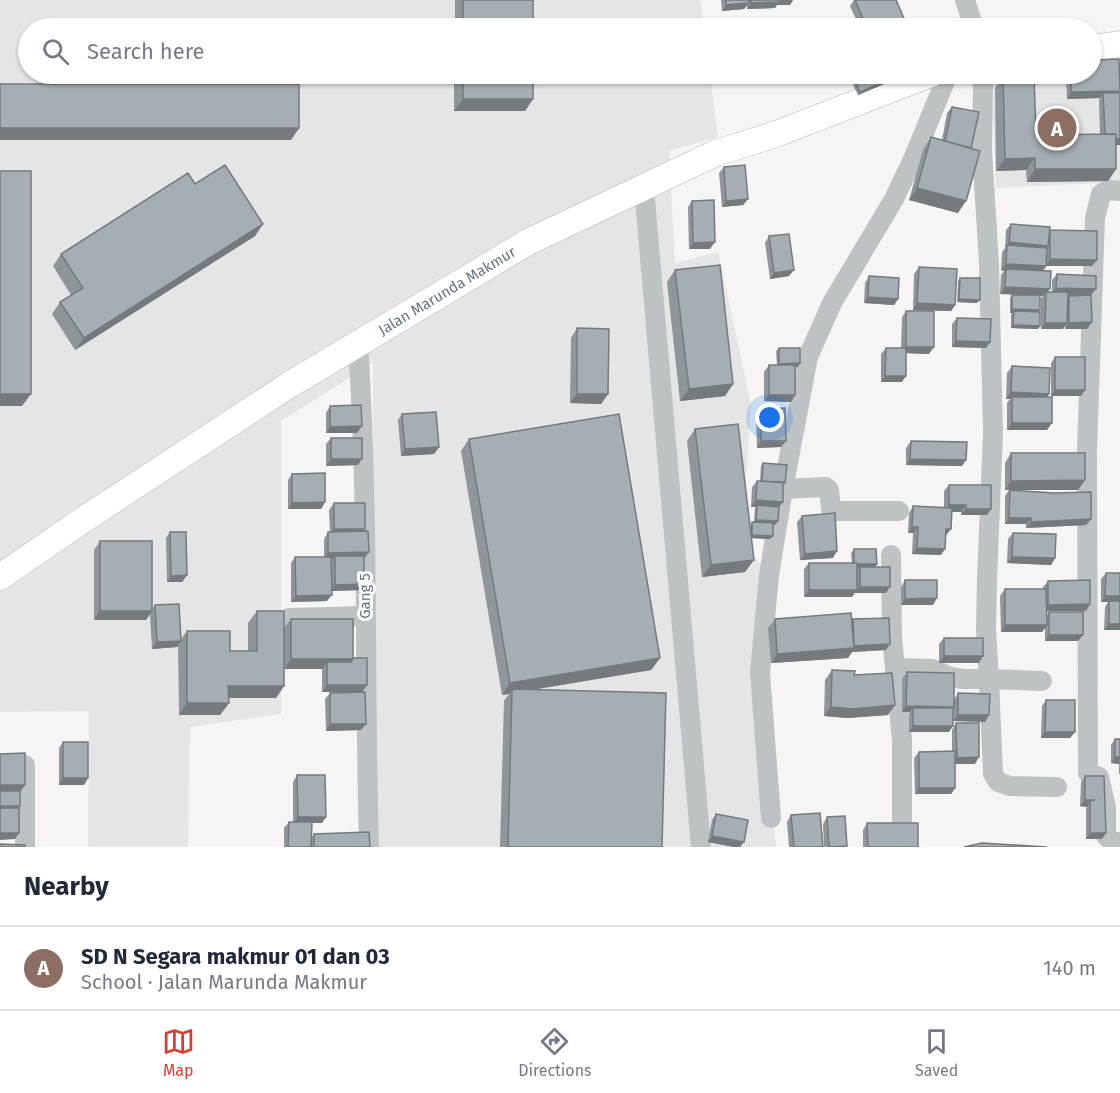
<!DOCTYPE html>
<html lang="en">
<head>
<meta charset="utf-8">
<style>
  :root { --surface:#fff; --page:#f6f6f7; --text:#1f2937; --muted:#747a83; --line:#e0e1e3; --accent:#d93d30 }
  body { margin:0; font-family:"Fira Sans",sans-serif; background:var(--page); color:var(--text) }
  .you { position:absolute; left:770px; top:418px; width:21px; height:21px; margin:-15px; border:4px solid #fff; border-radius:50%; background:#1a73e8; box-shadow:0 0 0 9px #1a73e833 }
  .badge { display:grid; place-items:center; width:39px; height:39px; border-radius:50%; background:var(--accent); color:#fff; font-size:20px; font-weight:700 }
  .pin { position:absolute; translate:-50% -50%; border:3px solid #fff; box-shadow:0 2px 6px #0006 }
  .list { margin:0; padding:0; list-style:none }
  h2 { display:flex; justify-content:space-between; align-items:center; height:78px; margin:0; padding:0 24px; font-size:26px }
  h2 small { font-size:20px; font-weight:400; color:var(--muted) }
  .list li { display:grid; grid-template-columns:39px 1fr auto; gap:18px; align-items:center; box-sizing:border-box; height:84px; padding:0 24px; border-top:2px solid var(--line) }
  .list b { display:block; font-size:22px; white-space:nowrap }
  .list p { margin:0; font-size:20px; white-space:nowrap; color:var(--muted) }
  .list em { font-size:20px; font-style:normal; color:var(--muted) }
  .icon { flex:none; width:33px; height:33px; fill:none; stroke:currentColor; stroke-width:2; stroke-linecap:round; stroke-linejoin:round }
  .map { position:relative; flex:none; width:1120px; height:847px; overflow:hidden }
  .search { position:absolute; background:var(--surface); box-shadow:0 2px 4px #0004; left:18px; right:18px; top:18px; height:66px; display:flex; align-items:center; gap:15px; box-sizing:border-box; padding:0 21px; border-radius:33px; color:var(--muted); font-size:22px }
  .sheet { height:162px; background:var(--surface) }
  nav { display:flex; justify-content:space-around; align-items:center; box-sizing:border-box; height:84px; border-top:2px solid var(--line); background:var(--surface); font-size:16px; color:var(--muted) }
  nav a { display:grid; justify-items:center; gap:3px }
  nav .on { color:var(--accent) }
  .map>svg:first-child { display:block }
</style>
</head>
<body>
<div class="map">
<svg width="1120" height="847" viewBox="0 0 1120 847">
  <rect width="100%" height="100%" fill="#f6f5f3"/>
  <path fill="#e4e5e4" d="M0 0H700L704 28H28V74H710L718 137 669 151 675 263 718 252 751 404 742 543 763 567 759 674 776 847H373V363L281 421V714L190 727 188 847H88L89 711 0 712Z
    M1092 65H1120V182L996 188 991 74H1092Z"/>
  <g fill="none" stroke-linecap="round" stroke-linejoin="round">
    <defs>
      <path id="major" d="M1092 48 1120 44
        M0 577 80 522 289 385 528 242 716 153 776 134 931 74"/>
    </defs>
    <use href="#major" stroke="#b0b6b9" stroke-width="27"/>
    <path stroke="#bdc2c4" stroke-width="20" d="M965 0 974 28
      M983 74 982 151 989 264 993 433 987 579 986 629 989 679 1042 681
      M644 188 701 847
      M1120 191 1108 190 1101 194 1095 218 1087 450 1088 773 1099 777 1106 807V836L1110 840 1120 843
      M358 344C369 512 364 679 369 847
      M783 489 826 487 829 490 831 509 833 511H899
      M891 555 892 638 902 740V825
      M289 618 365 616
      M895 668 932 669 950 677 963 679H989L993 774 998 782 1010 786 1057 787
      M771 818 760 673 769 575 783 489 808 357 832 303 894 199 914 157 948 74
      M25 847V765"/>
    <use href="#major" stroke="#fff" stroke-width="26"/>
  </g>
  <path fill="#8e9699" d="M455 0H533V28H455Z
    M721 0H793L790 5H777V4L775 8 747 9V5L744 9 722 11Z
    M854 0H896L906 23 903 28H860L850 6Z
    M252 74H299V128L291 140 252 84Z
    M454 74H533V99L525 111H454Z
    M847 74H875L851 83Z
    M1066 74H1092L1118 93 1120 145H1116V169L1108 181 1027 182 1026 170 996 171 995 88 1003 76 1036 135 1100 134 1099 100 1100 98 1067 99Z
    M856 82 884 84 858 95 853 85Z
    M952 107 958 213 909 200 923 150 931 137 942 140 947 113Z
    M724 167 748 199 743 205 722 207 719 173Z
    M195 184 263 224 255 236 75 350 52 314 60 302 71 295 53 266 61 254Z
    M692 201 710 249H689L688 207Z
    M1011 224 1049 231 1097 260 1092 266H1046L1043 271 1048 292H1052V280L1057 274 1091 295 1092 322 1087 329H1065V326L1063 329H1041V298L1043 296H1040L1039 312 1040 326 1038 329 1011 328V314L1012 313H1010V298L1012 295H1034L1000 294 1001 275 1004 271 1001 270 1002 252 1005 248 1006 230Z
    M769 236 789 276 770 279 765 243Z
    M919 267 955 305 951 311 913 310 914 274Z
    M675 270 733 384 725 396 680 401 667 282Z
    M869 276 898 299 894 305 864 303 865 283Z
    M960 278 977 303 957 302 958 281Z
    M906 311 929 354 906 353 902 382H881V354L886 348H901L902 317Z
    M957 318 990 342 986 348 952 347V324Z
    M577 328 608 394 601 404 570 403 571 338Z
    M779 348 798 367H795V395L791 402 764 401V372L769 365H777L776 351Z
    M1055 357 1081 396H1051V363Z
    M1012 366 1049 394 1047 397V430H1007V403L1010 399H1006L1007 373Z
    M330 406 357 433H326V413Z
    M760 409 786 441 781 447 757 448 756 415Z
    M402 414 439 447 434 454 401 456 398 420Z
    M695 429 750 526 752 522H754L755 508 756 507H751L752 487 757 481H760L761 466 763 463 785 483 783 486V502L778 508V521L775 525 773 524 770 539 751 538 745 572 702 577 687 441Z
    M331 438 358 465 326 466V444Z
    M469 439 660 658 651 670 532 690 662 847H500L504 701 509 694 502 695 461 451Z
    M911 441 962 466 906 465V448Z
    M1011 453 1085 480 1078 490H1019L1091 519 1086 525 1026 528V524H1005V496L1009 490H1005V463Z
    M292 474 325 502 321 509H288V480Z
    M949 485 987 515H961V512H952L951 529 946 535 941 555 912 554 913 533H908L909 513 913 506 944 508V491Z
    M334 503 363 532 364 559V584L360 590 332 591 327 601 291 602V563L295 557H324V539L328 532H330L329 510Z
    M802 516 833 558 800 560 797 522Z
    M170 532 187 575 182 582H167L166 538Z
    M1013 533 1055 558 1051 565 1007 563 1008 539Z
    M100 541 152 608 155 605 181 639 187 631 230 651H248V623L257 611 284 686 276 698H228L229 703 220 715H179L178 646 177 647 152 649 150 614 146 620H94V550Z
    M854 549 877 564 875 567 886 593H855V592L852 597H804V569L809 563H852L851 553Z
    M1106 573 1120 630H1104L1105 607 1108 602H1101V579Z
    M905 580 933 605H901V587Z
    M1048 581 1090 604 1086 611H1046L1047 616 1049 612 1078 641H1045V628L1042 632H1001L1000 596 1005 589H1043V587Z
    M291 619 353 658 367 685 362 692H322V669H284V628Z
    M775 619 852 621 853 619 886 650 852 652 848 658 771 663 768 628Z
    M944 638 979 663H939V644Z
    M832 670 854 675 888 715 847 718 824 716 825 680Z
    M907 672 953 708 949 732H909V714L910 712H902V679Z
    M330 693 361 730 326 731 325 699Z
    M958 693 985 722 953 721 954 700Z
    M1046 700 1075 732 1070 738H1041L1042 706Z
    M956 723 975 764H955V788L951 794H915L914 758 919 752 952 751V730Z
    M1115 739H1120V774H1119V764L1111 763V745Z
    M63 742 88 778 84 785H59V748Z
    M297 775 322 823H312V837L314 834 370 847H284V828L289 822H293V782Z
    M1085 776 1102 839H1086V808L1087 807 1080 806 1081 782Z
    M716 814 740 847H734L708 842 712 820Z
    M791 815 823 847H789L787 822Z
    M827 817 847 847H824L823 824Z
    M867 823 918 847H863V830Z"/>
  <path fill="#747a7d" d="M781 0H793L790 5H777Z
    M779 2 775 8 747 9 751 3Z
    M749 3 744 9 722 11 726 5Z
    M906 23 903 28H894Z
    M864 74H875L851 83 856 77Z
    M886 81 884 84 858 95 860 92Z
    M1120 91 1115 97 1103 93 1100 98 1067 99 1071 92Z
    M463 99H533L525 111H454Z
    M0 128H299L291 140H0Z
    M1105 139H1120V145L1101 146Z
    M1035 158 1026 170 996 171 1005 159Z
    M1035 169H1116L1108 181 1027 182Z
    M917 188 966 201 958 213 909 200Z
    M748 199 743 205 722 207 726 201Z
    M263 224 255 236 75 350 84 338Z
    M715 242 710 249H689L693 243Z
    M1009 242 1048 246 1043 252 1007 246Z
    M1050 259 1097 260 1092 266H1045Z
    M1006 264 1046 266 1042 273 1006 269 1004 271 1001 270Z
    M794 270 789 276 770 279 774 273Z
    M1005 287 1050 289 1046 295V292L1043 296 1000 294Z
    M1056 288 1096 289 1091 295 1052 294Z
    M868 297 898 299 894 305 864 303Z
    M959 299 980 300 977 303 957 302Z
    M917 303 955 305 951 311 913 310Z
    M1012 309 1040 310 1038 313 1014 311 1012 313H1010Z
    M1092 322 1087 329H1065L1069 323Z
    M1045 323H1067L1063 329H1041Z
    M1013 325 1040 326 1038 329 1011 328Z
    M956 341 990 342 986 348 952 347Z
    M906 347H934L929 354 901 353Z
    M800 363 798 367H777L779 364Z
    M885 376H906L902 382H881Z
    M733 384 725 396 680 401 689 389Z
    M1055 390H1085L1081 396H1051Z
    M1011 392 1049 394 1045 400 1012 397 1010 399H1006Z
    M0 394H31L22 406H0Z
    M577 394H608L601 404 570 403Z
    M769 395H795L791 402 764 401Z
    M1012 423H1052L1047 430H1007Z
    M362 426 357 433H326L330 427Z
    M761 441H786L781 447 757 448Z
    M439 447 434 454 401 456 405 449Z
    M331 459H362L358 465 326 466Z
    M910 459 966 460 962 466 906 465Z
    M1085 480 1078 490H1005L1011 481Z
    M756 500 783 502 778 508 757 505 756 507H751Z
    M325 502 321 509H288L292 503Z
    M949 505H966L961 512H944Z
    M966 509H991L987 515H961Z
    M1009 518H1031L1026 524H1005Z
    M1091 519 1086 525 1026 528 1031 522Z
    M756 520 778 521 775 525 754 523Z
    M912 527H918L913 533H908Z
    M334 529H365L360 535 330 536Z
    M946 529H951L946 535H941Z
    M752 535 773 536 770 539 749 538Z
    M917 548 945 549 941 555 912 554Z
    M837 551 833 558 800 560 805 554Z
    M369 552 364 559H335V556L333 559H324L328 553Z
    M1012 557 1055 558 1051 565 1007 563Z
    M754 560 745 572 702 577 711 565Z
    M877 564 875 567 852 568 854 565Z
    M187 575 182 582H167L171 576Z
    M364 584 360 590 331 591 335 585Z
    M860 587H890L886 593H855Z
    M809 590H857L852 597H804Z
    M332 595 327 601 291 602 296 596Z
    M1105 596H1120V603L1109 601 1108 602H1101Z
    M937 598 933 605H901L905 599Z
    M1090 604 1086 611H1044L1048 605Z
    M100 611H152L146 620H94Z
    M1109 624H1120V630H1104Z
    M1005 625H1047L1042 632H1001Z
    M1049 635H1083L1078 641H1045Z
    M181 641 177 647 152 649 157 642Z
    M890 644 886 650 852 652 848 658 771 663 777 654 854 646Z
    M944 656H983L979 663H939Z
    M660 658 651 670 512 693V689L509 694 502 695 510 683Z
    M291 659H353L347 669 327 662 322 669H284Z
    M327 685H367L362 692H322Z
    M228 686H284L276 698H220Z
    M187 703H229L220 715H179Z
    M895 705 888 715 847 718 824 716 831 707Z
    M906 706 954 707 949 713 913 708 910 712H902Z
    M958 715H989L985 722 953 721Z
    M330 724H366L361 730 326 731Z
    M913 726H953L949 732H909Z
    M1045 732H1075L1070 738H1041Z
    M979 757 975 764H952L957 758Z
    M1115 757H1120L1119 764 1111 763Z
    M63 778H88L84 785H59Z
    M0 785H25L21 791 0 792Z
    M919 788H955L951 794H915Z
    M1085 800H1095L1090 801 1087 807 1080 806Z
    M0 806H20L15 812H0Z
    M298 817H326L322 823H293Z
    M0 833H19L15 839 0 840Z
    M1090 833H1106L1102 839H1086Z
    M712 836 744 842 740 847H734L708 842Z"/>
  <path fill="#a5aeb2" stroke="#747a7d" stroke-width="1.5" d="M463 0H533V28H463Z
    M726 0H749V3L726 5Z
    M751 0H779V2L751 3Z
    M855 0H896L906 23 894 28H867Z
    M1119 59 1120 91 1071 92V74H1092V60Z
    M256 74H299V84H256Z
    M463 74H533V99H463Z
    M854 74H864L856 77Z
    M876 74H883L886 81 860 92 856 82Z
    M1034 75 1036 135 1116 134V169H1035V158L1005 159 1003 76Z
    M0 84H299V128H0Z
    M1103 93H1120V139H1116V134H1105Z
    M952 107 979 112 971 148 945 141Z
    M931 137 980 151 966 201 917 188Z
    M225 165 263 224 84 338 60 302 83 288 61 254 188 173 195 184Z
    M745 165 748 199 726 201 724 167Z
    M0 171H31V394H0Z
    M714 200 715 242 693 243 692 201Z
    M1011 224 1050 227 1048 246 1009 242Z
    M1050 230 1097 231V260L1050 259Z
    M789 234 794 270 774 273 769 236Z
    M1007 245 1047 248 1046 266 1006 264Z
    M720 265 733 384 689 389 675 270Z
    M919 267 957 269 955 305 917 303Z
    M1006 269 1051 271 1050 289 1005 287Z
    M1057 274 1096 276V289L1056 288Z
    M869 276 899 278 898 299 868 297Z
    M960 278H980V300L959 299Z
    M1046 292H1068L1067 323H1045Z
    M1012 295H1040V310L1012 309Z
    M1091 295 1092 322 1069 323V296Z
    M906 311H934V347H906Z
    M1014 311 1040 312V326L1013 325Z
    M957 318 991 319 990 342 956 341Z
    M577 328 609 329 608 394H577Z
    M779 348H800V363L779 364Z
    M886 348H906V376H885Z
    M1055 357H1085V390H1055Z
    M769 365H795V395H769Z
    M1012 366 1050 368 1049 394 1011 392Z
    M1012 397H1052V423H1012Z
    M361 405 362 426 330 427V406Z
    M785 408 786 441H761L760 409Z
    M436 412 439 447 405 449 402 414Z
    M619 414 660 658 510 683 469 439Z
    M738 424 754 560 711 565 695 429Z
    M331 438H362V459H331Z
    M911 441 967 442 966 460 910 459Z
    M1011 453H1085V480L1011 481Z
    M763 463 787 465 785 483 762 481Z
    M325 473V502L292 503V474Z
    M757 481 783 482V502L756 500Z
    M949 485H991V509H966V505H949Z
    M1010 490 1054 493 1091 492V519L1031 522V518H1009Z
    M334 503H365V529H334Z
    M757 505 779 507 778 521 756 520Z
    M913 506 952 508 951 529H946L945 549 917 548 918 527H912Z
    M835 513 837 551 805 554 802 516Z
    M752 522 773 523V536L752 535Z
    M368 531 369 552 328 553V532Z
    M170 532H186L187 575 171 576Z
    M1013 533 1056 534 1055 558 1012 557Z
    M100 541H152V611H100Z
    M854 549H876L877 564H857V563H854Z
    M335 556H364V584L335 585Z
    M295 557H331L332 595 296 596Z
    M809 563H857V590H809Z
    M860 567H890V587H860Z
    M1106 573H1120V596H1105Z
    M905 580H937V598L905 599Z
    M1090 580V604L1048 605V581Z
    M1005 589H1046L1047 625H1005Z
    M1109 601H1120V624H1109Z
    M179 604 181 641 157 642 155 605Z
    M257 611H284V686H228L229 703H187V631H230V651H257Z
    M1049 612H1083V635H1049Z
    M851 613 854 648 777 654 775 619Z
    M889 618 890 644 854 646 853 619Z
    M291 619H353V659H291Z
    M944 638H983V656H944Z
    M353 658H367V685H327V662H351Z
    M832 670 855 671 854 675 892 673 895 705 853 709 831 707Z
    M907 672 954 673V707L906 706Z
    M512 689 666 693 662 847H508Z
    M365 692 366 724H330V693Z
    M958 693 990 694 989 715H958Z
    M1046 700H1075V732H1045Z
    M913 708H953V726H913Z
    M956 723H979V757L957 758Z
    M1115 739H1120V757H1115Z
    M63 742H88V778H63Z
    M955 751V788H919V752Z
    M25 753V785H0V754Z
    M297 775H325L326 817H298Z
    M1085 776H1104L1106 833H1090V801L1095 800H1085Z
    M0 791H20V806H0Z
    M0 808H19V833H0Z
    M820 813 823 847H794L791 815Z
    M716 814 748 820 744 842 712 836Z
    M845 816 847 846 829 847 827 817Z
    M289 822H312L311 847H288Z
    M867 823H918V847H868Z
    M369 832 370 847H314V834Z
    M982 843 1047 847H964Z
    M0 844 25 845V847H0Z"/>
  <g text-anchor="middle" stroke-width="6" stroke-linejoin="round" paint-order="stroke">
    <g font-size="15" fill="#63757c" stroke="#fff">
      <text transform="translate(447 291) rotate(-31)" y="5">Jalan Marunda Makmur</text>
      <text transform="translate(365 596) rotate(-90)" y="5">Gang 5</text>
    </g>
  </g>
</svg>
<div class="you"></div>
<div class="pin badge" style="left:1057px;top:128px;background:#8d6e63">A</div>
<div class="search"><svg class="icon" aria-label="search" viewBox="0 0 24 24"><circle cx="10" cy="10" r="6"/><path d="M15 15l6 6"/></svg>Search here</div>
</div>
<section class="sheet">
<h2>Nearby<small></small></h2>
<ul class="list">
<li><span class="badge" style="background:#8d6e63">A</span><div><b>SD N Segara makmur 01 dan 03</b><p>School · Jalan Marunda Makmur</p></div><em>140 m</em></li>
</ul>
</section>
<nav>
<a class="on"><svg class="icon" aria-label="map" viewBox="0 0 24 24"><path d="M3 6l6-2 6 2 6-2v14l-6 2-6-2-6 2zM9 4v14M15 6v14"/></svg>Map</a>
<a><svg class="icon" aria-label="directions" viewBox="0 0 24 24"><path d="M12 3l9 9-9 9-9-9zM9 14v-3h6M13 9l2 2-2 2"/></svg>Directions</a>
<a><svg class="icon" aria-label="saved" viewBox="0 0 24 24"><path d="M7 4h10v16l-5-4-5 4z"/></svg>Saved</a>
</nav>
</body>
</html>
